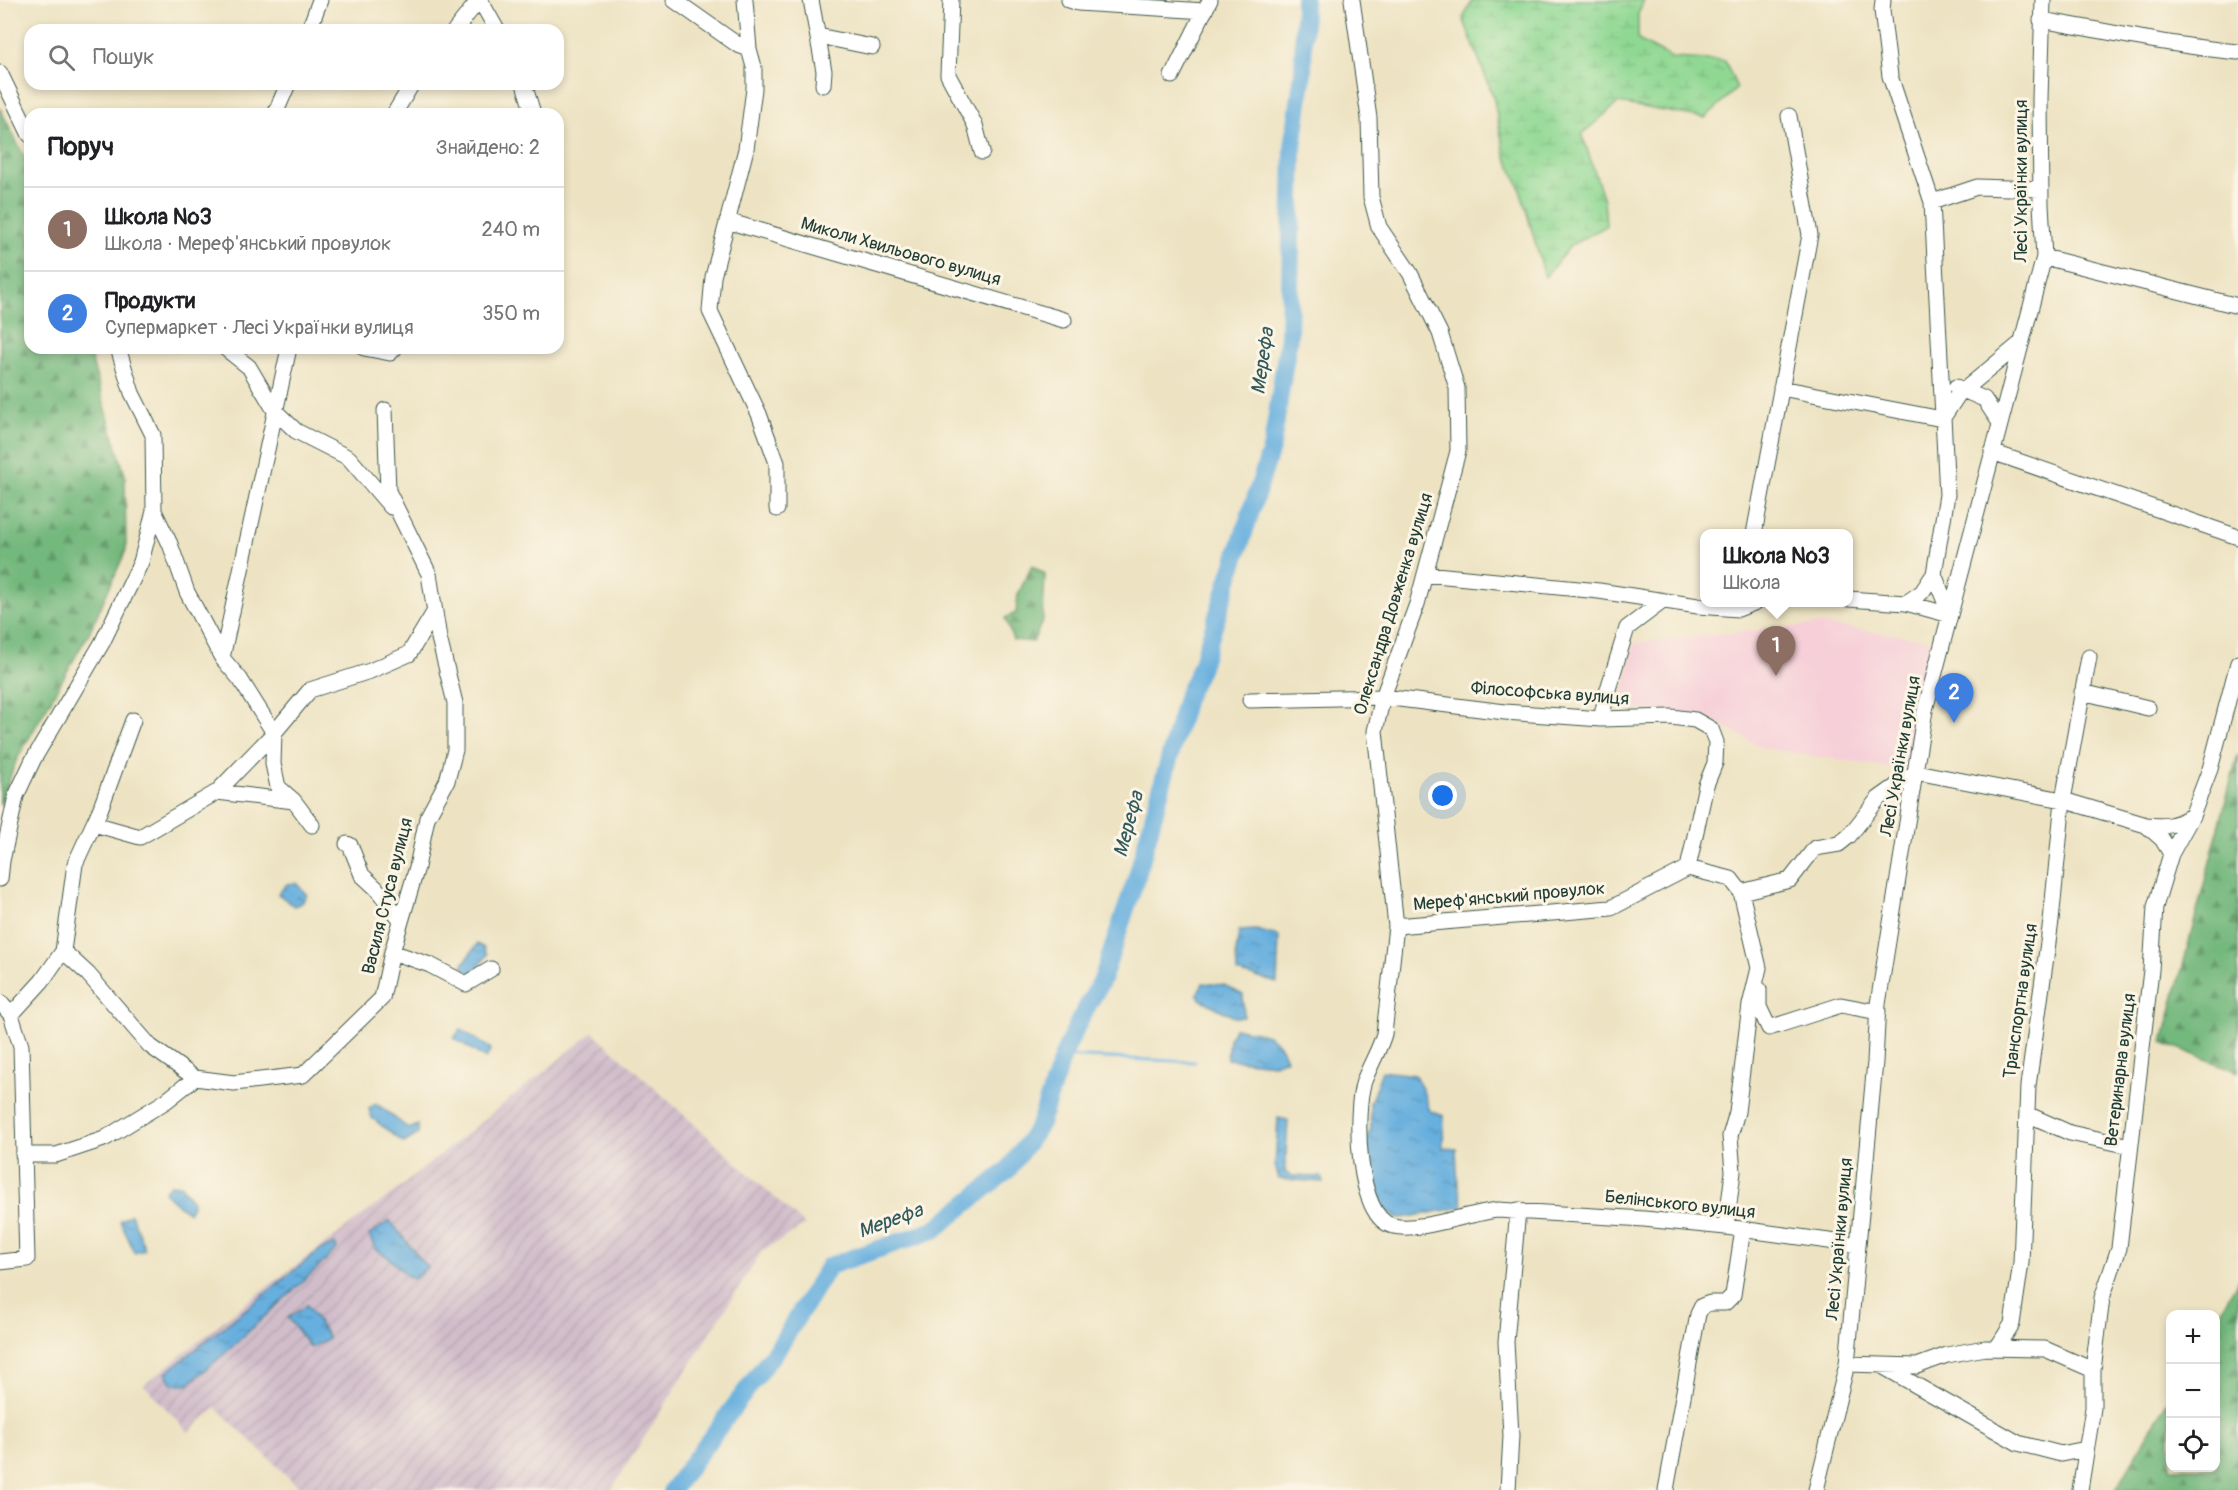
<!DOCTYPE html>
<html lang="uk">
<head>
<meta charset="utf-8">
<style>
  :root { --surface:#fff; --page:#f2f2f2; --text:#202124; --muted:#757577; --line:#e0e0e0; --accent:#0f766e }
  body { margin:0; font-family:Pangolin,sans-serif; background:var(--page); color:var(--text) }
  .controls { position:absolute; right:18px; bottom:18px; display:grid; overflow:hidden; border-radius:12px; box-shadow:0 3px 9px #0003 }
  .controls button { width:54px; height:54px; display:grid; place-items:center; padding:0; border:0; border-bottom:2px solid var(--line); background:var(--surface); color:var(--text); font:30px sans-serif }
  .you { position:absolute; left:1443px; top:796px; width:21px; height:21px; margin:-15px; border:4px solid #fff; border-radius:50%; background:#1a73e8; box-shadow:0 0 0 9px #1a73e833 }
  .badge { display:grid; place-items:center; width:39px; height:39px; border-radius:50%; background:var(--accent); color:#fff; font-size:20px; font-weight:700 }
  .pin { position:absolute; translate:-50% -50px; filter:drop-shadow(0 2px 3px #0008) }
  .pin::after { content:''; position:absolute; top:32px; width:21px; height:18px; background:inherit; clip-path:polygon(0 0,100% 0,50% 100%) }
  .popup { position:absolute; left:1700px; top:529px; width:153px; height:78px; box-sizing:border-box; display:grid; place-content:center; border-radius:12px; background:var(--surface); filter:drop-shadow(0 2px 4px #0005); font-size:20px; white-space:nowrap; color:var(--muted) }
  .popup b { font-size:22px; color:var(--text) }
  .popup::after { content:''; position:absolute; left:50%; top:100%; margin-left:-12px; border:12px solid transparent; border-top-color:var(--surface) }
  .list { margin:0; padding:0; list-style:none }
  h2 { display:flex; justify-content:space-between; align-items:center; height:78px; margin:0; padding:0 24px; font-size:26px }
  h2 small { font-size:20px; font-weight:400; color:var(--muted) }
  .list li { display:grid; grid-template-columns:39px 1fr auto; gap:18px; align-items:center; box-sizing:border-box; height:84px; padding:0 24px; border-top:2px solid var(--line) }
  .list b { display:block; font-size:22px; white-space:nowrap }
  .list p { margin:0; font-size:20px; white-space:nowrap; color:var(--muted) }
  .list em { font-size:20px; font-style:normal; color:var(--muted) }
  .icon { flex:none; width:33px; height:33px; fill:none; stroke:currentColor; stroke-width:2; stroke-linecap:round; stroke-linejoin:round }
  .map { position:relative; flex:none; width:2238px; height:1490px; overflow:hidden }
  .search { position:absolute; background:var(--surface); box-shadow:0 3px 9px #0003; left:24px; top:24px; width:540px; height:66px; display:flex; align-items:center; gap:15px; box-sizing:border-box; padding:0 21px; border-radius:18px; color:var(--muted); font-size:22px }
  .panel { position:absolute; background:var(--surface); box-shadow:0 3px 9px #0003; left:24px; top:108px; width:540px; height:246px; border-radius:18px }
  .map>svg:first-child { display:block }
</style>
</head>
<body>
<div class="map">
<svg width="2238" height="1490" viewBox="0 0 2238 1490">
  <defs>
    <pattern id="industrial-furrows" width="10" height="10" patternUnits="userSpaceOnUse" patternTransform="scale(1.5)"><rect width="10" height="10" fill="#d1bdca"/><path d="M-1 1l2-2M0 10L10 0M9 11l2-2" fill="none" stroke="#b3a3ae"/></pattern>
    <pattern id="forest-firs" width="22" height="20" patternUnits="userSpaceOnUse" patternTransform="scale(1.5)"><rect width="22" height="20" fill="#73b87d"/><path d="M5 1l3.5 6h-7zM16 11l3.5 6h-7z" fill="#5e9767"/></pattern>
    <pattern id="wetland-marsh" width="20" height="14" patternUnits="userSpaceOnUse" patternTransform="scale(1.5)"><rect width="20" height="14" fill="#8fd893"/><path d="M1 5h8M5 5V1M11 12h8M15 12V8" fill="none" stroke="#7bba7f"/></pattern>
    <pattern id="water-ripples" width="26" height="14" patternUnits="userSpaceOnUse" patternTransform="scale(1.5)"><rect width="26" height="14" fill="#66afde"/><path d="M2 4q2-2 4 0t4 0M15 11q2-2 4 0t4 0" fill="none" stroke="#5390b5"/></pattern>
  </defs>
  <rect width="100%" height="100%" fill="#fcf5e5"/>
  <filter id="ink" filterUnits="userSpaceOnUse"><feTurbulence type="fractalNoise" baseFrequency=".0167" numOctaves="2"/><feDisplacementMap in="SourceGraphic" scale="12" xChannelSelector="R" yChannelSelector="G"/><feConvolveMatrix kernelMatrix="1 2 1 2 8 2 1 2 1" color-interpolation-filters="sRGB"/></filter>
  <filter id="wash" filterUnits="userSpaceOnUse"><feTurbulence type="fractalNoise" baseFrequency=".008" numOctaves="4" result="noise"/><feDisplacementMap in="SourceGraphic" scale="24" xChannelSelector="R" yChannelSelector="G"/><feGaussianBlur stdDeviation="1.35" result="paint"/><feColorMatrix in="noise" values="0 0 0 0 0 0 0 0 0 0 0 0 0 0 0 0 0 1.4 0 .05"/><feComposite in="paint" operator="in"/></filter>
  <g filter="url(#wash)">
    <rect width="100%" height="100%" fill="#ede3c3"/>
    <path fill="#f6cfd8" d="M1820 624 1931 640 1906 770 1762 748 1714 720 1678 712 1620 709 1634 643Z"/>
    <path fill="url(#industrial-furrows)" d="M593 1032 805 1225 762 1251 611 1490H302L216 1408 188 1432 144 1385 243 1305 394 1192Z"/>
    <path fill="url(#forest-firs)" stroke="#497a58" stroke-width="1.5" d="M0 108 30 169V348H88L125 475 126 550 89 633 16 761 0 805Z
      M1032 566 1045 574 1043 619 1033 642 1013 640 1005 618 1016 613 1018 594Z
      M2238 754V1072L2163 1042Z
      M2238 1280V1490H2116L2170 1396V1468H2216V1319Z"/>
    <path fill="url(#wetland-marsh)" stroke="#578a64" stroke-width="1.5" d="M1473 0H1644L1638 14V40L1672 58 1725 61 1737 88 1705 118 1618 103 1582 134 1604 200 1606 226 1571 245 1545 277 1519 185 1505 155 1493 96 1463 18Z"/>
    <path fill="url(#water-ripples)" stroke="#427689" stroke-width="1.5" d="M296 883 307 895 302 903 294 906 278 894 287 884Z
      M1256 930 1279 936 1277 983 1237 972 1236 952 1239 931Z
      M477 944 484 948 487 955 474 974 467 972 462 966Z
      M1203 983 1224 985 1243 995 1244 1017H1234L1200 999 1197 994Z
      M1234 1028C1262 1034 1275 1029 1286 1059L1274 1064 1227 1059 1229 1039Z
      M461 1029 491 1049 486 1059 454 1038Z
      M1382 1071 1415 1075 1424 1093 1430 1111 1444 1116 1443 1148 1456 1149 1458 1185 1463 1207 1397 1219 1383 1207 1365 1140 1371 1130 1370 1103Z
      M376 1103 409 1129 418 1125V1134L404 1143 372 1118 369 1109Z
      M1278 1118 1288 1120 1285 1172 1292 1176 1322 1177 1323 1182 1279 1179 1275 1165Z
      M171 1184 181 1185 193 1202 189 1212 179 1206 164 1192Z
      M131 1214 145 1249 135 1253 120 1221Z
      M390 1221 427 1267 414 1279 406 1275 388 1257 376 1250 369 1235Z
      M335 1244 337 1248 325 1261 223 1355 187 1385 171 1383 166 1373 320 1250Z
      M307 1305 329 1338 310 1348 288 1318Z"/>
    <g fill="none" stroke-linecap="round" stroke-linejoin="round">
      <path stroke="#66afde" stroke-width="3" d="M1063 1056 1195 1062"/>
      <path stroke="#66afde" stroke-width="18" d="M672 1490 780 1345 829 1266 934 1230 1008 1170 1039 1126 1063 1056 1079 1021 1102 980 1137 876 1186 698 1200 669 1272 446 1289 336 1293 147 1303 72 1304 0"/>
    </g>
  </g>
  <g filter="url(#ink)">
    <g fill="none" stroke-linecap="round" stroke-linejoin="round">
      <defs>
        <path id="minor" d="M480 0 497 30
          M674 0 738 45 749 49
          M745 0 749 49 754 67V89L746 149 713 277 710 311 759 414 777 463V509
          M811 0 824 71 823 85
          M951 0 948 75 975 125 982 152
          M1069 0 1078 3 1205 11
          M1352 0 1369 118 1371 197 1379 227 1410 273 1440 333 1457 388 1458 451 1417 604 1383 697 1375 731 1396 926 1384 1034C1379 1051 1370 1065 1364 1081 1354 1110 1356 1218 1393 1226 1421 1232 1468 1213 1498 1210L1644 1219 1726 1227 1858 1245
          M1883 0 1882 10 1890 76 1932 202 1947 495 1934 574 1950 615
          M2041 20C2107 31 2172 46 2238 52
          M309 30 320 0
          M455 30 479 0
          M818 36 872 47
          M0 73 30 135
          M1172 76 1210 0
          M524 84 532 110
          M275 114 288 84
          M394 114 412 84
          M1932 202 1977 187 2041 189
          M727 221 1064 320
          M2044 257 2238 306
          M225 348 249 367 275 411 296 431 349 458 391 507
          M364 348 390 353 395 348
          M1956 387 1984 399 2000 423
          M1781 388 1942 419 1958 395 2022 342
          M1992 452 2238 537
          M1754 534 1810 235 1789 116
          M1425 574 1599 591 1698 606 1738 609 1756 602
          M1848 599 1906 603 1950 615
          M1906 603 1922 592 1934 574
          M222 658 289 348
          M2082 692 2148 708
          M1250 700 1383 697 1505 712 1601 719 1671 717 1695 720 1711 729 1716 742 1715 763 1706 785 1688 868 1611 908 1396 926
          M1601 719 1608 689 1627 628 1663 601
          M217 792 294 801 312 825
          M294 801 278 787 273 764 274 733 310 690 370 671 409 654 435 611
          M94 824 140 837 217 792 274 733 240 679 222 658 187 592 170 544 154 511
          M2146 825C2165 827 2175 826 2191 816
          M347 844 350 845 362 875 376 888 401 920
          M1688 868 1731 879 1741 892 1759 968 1750 1005 1737 1112 1730 1136 1733 1172 1726 1227
          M0 879 2 861 16 796 33 760 102 643 141 562 154 511 153 435 132 393 118 348
          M1741 892 1790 880 1815 848 1839 844 1849 836 1878 799 1916 772 2063 800 2146 825 2162 839 2171 854
          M63 951 88 974 150 1046 195 1078
          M392 952 430 965 466 984 491 969
          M1759 989V1007L1769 1028 1841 1005 1878 1012
          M0 1002 11 1015 21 1046 27 1259 0 1262
          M11 1015 42 981 63 951 75 864 100 810 133 720
          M2027 1114 2070 1133 2130 1146
          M23 1155H56L104 1139 166 1101 195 1078 234 1083 303 1075 382 998 392 952 417 867 427 818 447 781 455 750V703L439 638 429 574 388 491 385 410
          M1997 1348 2012 1324 2021 1263 2028 1086 2051 921 2063 800 2089 657
          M1847 1364 1917 1366 1947 1355 1985 1348 2045 1349 2093 1370
          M1884 1367 2018 1443 2061 1454 2086 1449
          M1508 1490 1511 1436 1506 1342 1518 1210
          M1666 1490 1698 1314 1702 1306 1710 1303H1725L1733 1295 1743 1229
          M1816 1490 1847 1364 1875 1062 1878 1004 1925 710 2044 257 2041 204 2040 99 2043 0
          M2080 1490 2093 1408V1370L2102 1298 2119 1248 2151 970 2155 907 2171 854 2192 816 2210 769 2238 663"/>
      </defs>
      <use href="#minor" stroke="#3e5649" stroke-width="17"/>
      <use href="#minor" stroke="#fff" stroke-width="15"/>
    </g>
  </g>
  <g text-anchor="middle" stroke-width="6" stroke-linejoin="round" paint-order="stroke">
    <g font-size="18" fill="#1f3d34" stroke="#fcf5e5">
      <text transform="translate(2021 181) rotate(-90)" y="6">Лесі Українки вулиця</text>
      <text transform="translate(901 251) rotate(16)" y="6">Миколи Хвильового вулиця</text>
      <text transform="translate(1393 604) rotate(-73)" y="6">Олександра Довженка вулиця</text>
      <text transform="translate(1550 693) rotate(4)" y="6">Філософська вулиця</text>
      <text transform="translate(1900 756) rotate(-80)" y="6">Лесі Українки вулиця</text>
      <text transform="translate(387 896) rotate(-76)" y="6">Василя Стуса вулиця</text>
      <text transform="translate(1509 896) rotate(-5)" y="6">Мереф'янський провулок</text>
      <text transform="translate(2020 1001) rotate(-82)" y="6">Транспортна вулиця</text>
      <text transform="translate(2120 1070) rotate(-83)" y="6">Ветеринарна вулиця</text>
      <text transform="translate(1680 1204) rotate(6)" y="6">Белінського вулиця</text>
      <text transform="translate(1839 1239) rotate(-85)" y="6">Лесі Українки вулиця</text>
    </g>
    <g font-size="20" font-style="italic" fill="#315a5e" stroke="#fcf5e5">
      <text transform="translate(1262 361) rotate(-82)" y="7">Мерефа</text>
      <text transform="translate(1128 824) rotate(-75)" y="7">Мерефа</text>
      <text transform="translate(890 1220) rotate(-20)" y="7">Мерефа</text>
    </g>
  </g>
</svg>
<div class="controls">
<button>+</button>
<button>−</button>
<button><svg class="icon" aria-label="locate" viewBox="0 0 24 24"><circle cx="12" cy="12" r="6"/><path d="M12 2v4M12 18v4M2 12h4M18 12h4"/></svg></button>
</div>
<div class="you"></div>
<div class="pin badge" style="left:1776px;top:676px;background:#8d6e63">1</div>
<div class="popup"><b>Школа №3</b>Школа</div>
<div class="pin badge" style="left:1954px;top:723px;background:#3f7fe0">2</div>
<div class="search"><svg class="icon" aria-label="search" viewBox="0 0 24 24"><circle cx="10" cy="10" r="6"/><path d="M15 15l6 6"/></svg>Пошук</div>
<section class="panel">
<h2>Поруч<small>Знайдено: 2</small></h2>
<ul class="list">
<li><span class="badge" style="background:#8d6e63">1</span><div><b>Школа №3</b><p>Школа · Мереф'янський провулок</p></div><em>240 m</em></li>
<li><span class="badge" style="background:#3f7fe0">2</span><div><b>Продукти</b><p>Супермаркет · Лесі Українки вулиця</p></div><em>350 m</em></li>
</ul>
</section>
</div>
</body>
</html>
